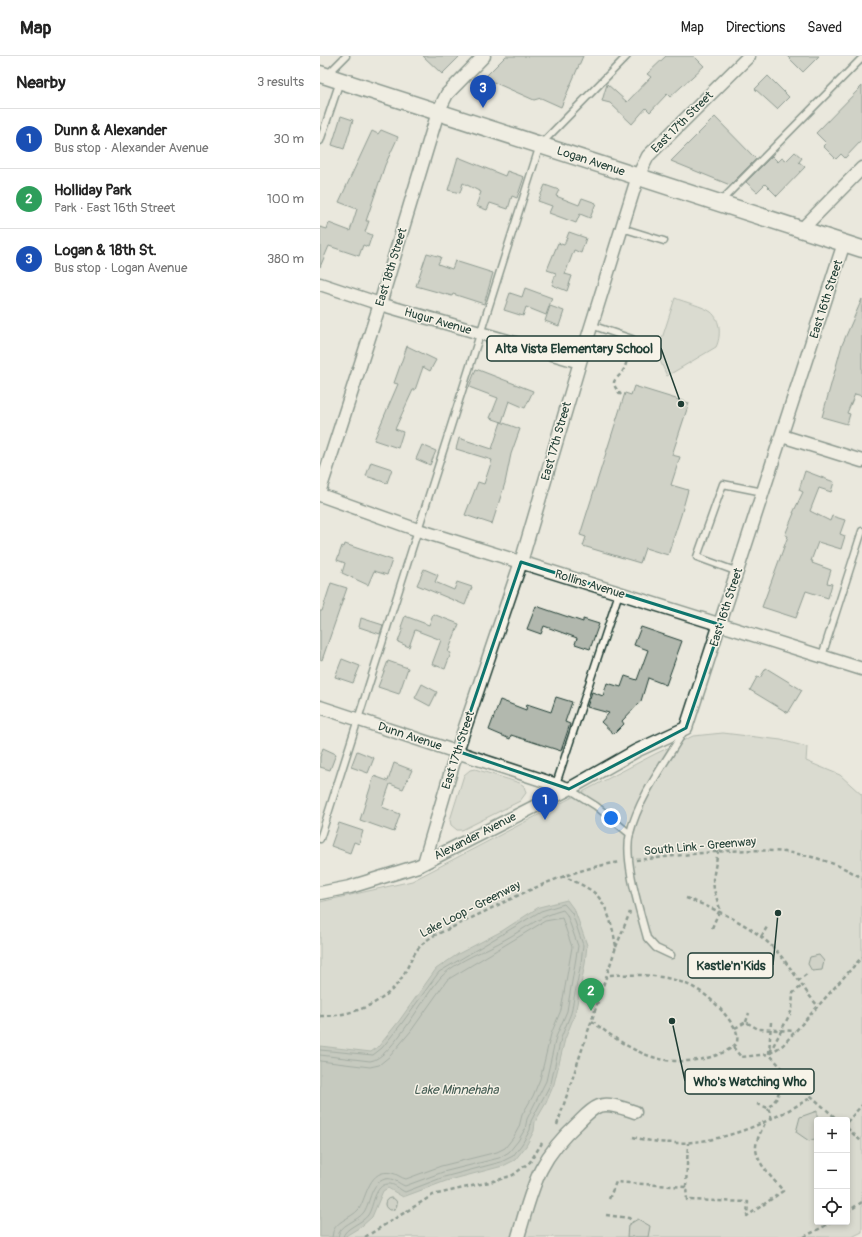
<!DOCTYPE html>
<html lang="en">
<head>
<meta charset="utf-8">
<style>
  :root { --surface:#fff; --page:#f2f2f2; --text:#222; --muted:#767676; --line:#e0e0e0; --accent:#0f766e }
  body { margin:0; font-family:Pangolin,sans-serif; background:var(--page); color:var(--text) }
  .controls { position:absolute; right:12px; bottom:12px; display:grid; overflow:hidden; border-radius:4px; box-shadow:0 2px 6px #0003 }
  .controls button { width:36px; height:36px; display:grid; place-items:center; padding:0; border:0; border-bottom:1px solid var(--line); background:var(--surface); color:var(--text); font:20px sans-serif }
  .you { position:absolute; left:291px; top:762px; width:14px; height:14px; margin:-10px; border:3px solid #fff; border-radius:50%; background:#1a73e8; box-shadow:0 0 0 6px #1a73e833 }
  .badge { display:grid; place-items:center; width:26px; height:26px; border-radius:50%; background:var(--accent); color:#fff; font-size:13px; font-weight:700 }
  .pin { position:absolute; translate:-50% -33px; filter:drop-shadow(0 1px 2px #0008) }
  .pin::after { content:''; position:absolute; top:21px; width:14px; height:12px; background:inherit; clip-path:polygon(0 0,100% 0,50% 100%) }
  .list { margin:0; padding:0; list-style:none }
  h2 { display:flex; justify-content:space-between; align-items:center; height:52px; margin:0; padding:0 16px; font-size:17px }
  h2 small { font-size:13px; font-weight:400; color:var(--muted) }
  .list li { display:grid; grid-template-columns:26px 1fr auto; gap:12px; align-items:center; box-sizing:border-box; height:60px; padding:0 16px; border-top:1px solid var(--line) }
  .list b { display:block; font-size:15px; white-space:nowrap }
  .list p { margin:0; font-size:13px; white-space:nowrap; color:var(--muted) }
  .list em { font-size:13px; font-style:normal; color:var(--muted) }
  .icon { flex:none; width:22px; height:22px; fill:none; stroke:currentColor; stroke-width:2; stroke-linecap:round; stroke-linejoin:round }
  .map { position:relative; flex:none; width:542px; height:1181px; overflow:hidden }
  header { display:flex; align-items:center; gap:24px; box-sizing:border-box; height:56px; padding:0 20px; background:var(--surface); border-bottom:1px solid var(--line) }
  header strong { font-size:19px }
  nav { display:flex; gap:22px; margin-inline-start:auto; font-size:14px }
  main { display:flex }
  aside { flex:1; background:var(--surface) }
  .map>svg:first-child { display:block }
</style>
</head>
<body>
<header>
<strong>Map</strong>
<nav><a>Map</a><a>Directions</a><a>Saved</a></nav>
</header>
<main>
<aside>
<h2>Nearby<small>3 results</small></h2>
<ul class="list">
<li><span class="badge" style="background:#1a4fb4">1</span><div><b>Dunn &amp; Alexander</b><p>Bus stop · Alexander Avenue</p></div><em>30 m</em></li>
<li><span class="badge" style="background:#2e9e5b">2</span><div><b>Holliday Park</b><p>Park · East 16th Street</p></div><em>100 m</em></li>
<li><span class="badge" style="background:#1a4fb4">3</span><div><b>Logan &amp; 18th St.</b><p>Bus stop · Logan Avenue</p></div><em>380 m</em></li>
</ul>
</aside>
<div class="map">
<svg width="542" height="1181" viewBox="0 0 542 1181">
  <rect width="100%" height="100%" fill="#eae8dd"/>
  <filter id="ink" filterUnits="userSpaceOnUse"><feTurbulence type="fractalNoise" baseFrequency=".025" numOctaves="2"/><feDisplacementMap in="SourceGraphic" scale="8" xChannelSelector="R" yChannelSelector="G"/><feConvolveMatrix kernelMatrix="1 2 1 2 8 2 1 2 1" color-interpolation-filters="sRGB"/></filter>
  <g filter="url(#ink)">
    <path fill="#c8ccc1" stroke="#74847a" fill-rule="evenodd" d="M355 242C364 246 383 250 391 256 401 264 401 281 396 291L347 320 337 298Z
      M403 677 461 684 487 691 486 705 520 719 542 739V1176L532 1181H0V846L92 825 335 698 373 680ZM497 1064H527V1166H497Z
      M155 713 200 727 204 730 206 737 200 745 142 774H137L131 769 130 764 144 719 150 714Z"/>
    <path fill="#9ca69c" stroke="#6a7c72" d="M247 844 255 855 267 889 265 908 255 958 245 983 234 1028 226 1047 215 1066 214 1075 206 1090 195 1104 183 1110 126 1125 83 1141 68 1132 63 1135 52 1161 42 1170 24 1181H0V990L51 996 59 990 79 965 116 913 138 898 182 875 219 851Z"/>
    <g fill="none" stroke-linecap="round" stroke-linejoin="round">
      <path stroke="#51675e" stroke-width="1" d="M0 994 53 999 62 992 82 967 119 916 221 855 244 848 252 857 263 889 261 907 251 957 241 982 231 1027 211 1065 210 1074 202 1088 193 1100 181 1106 124 1121 85 1136C80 1134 74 1127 68 1128 54 1129 54 1150 48 1159 43 1167 24 1172 23 1181
        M0 999 50 1005C72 1003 106 936 122 920 139 903 166 895 186 883 206 872 220 860 243 854L247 859 258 890 247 955 236 981 226 1025 207 1063 205 1073 198 1085 189 1096 179 1102 123 1116 85 1130C79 1128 73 1121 65 1123 50 1128 51 1145 44 1156 37 1166 19 1168 18 1181
        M0 1005 50 1011 59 1009 70 1000 91 975 127 924 225 865 242 862 252 891 241 954 231 978 220 1023 213 1040 202 1059 199 1071 193 1082 185 1092 177 1096 121 1110 86 1123C81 1122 77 1118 72 1117 49 1112 47 1140 39 1153 30 1164 13 1164 12 1181"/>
    </g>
    <path fill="#b2b8ae" stroke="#1f3d34" d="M103 0H140L122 18Z
      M186 0H263L241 51 221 42 214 44 171 25 166 20Z
      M346 0H374L384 10 350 41 347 38 330 56 326 52 312 68 290 47 282 45 287 28 307 46 331 21 327 18Z
      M467 0H499L483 16Z
      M448 20 469 41 457 53 435 33Z
      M542 30V84L525 102 521 98 516 103 503 90 506 87 496 77Z
      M21 60 33 64 24 93 12 89Z
      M395 61 436 103 410 129 351 105Z
      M61 74 78 81 65 109 46 165H49L45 176 52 179 48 191 43 189 39 200 9 190 0 211V171L7 173 9 167 30 175 37 153 19 146 52 75 58 78Z
      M475 96 482 102 479 106 485 111 457 140 445 128 437 136 426 126 452 100 458 106 462 102 466 105Z
      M138 101 185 120 187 115 204 121 197 142 192 140 188 153 170 147 167 154 156 150 161 136 143 127 140 137 128 134Z
      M225 129 239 134 236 140 259 149 262 142 276 147 270 162 260 158 256 167 229 157 232 150 218 145Z
      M249 176 266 182 261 197 254 194 245 218 252 220 247 235 232 229 236 217 227 214 238 187 244 189Z
      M107 197 121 201 118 208 132 213 135 205 173 217 164 248 133 238 132 240 96 230Z
      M205 232 232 242 226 259 206 251 203 260 184 254 190 237 202 241Z
      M542 243V340L535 338 527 357 530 358 527 368 502 361 522 289Z
      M230 250 244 255 239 270 225 265Z
      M87 290 116 304 110 315 103 311 95 334H93L75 373 83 376 78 392 54 384 78 328 74 327Z
      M156 313 213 335 205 352 189 345 182 366 170 362 178 342 149 331Z
      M314 330 369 347 352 399 360 401 351 429 368 434 361 459 348 499 325 492 320 507 263 490 266 481 260 479 305 337 311 339Z
      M181 366 200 373 191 398 185 427 172 468 145 459 158 426 164 428 172 404 136 393 139 382 172 393Z
      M102 389 116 395 110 409 96 403Z
      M51 406 72 413 67 427 46 420Z
      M485 415 514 426 511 436 499 432 490 455 510 465 512 460 525 464 520 478 525 480 521 493 498 486 491 505H493L492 507 511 514 507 527 512 528 508 542 486 535 476 562 442 551 468 480 465 479 474 457H473L483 436 479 434Z
      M25 488 72 504 67 519 54 515 48 529 22 517 25 507 17 504 22 490 24 491Z
      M104 513 118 519 115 526 134 534 137 526 152 531 145 549 97 529Z
      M11 527 27 532 2 604 0 603V555H2Z
      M216 550 263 566V563L279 568 270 593 255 588 257 582 224 570 221 578 207 573Z
      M113 558 139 568 128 596 131 597 125 613 112 608 121 584 95 574 89 591 78 586 83 572 81 571 85 560 109 569Z
      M41 562 63 569 60 578 39 571Z
      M321 571 362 585 346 629 328 622 321 645 302 665 304 668 294 678 281 666 289 657 267 651 272 636 283 640 287 627 301 631 305 620 317 624 328 594 314 589Z
      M22 603 40 610 33 627 15 621Z
      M68 605 88 612 79 638 58 631Z
      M446 612 482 634 468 657 430 634 437 621 440 622Z
      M102 628 117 636 110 650 95 642Z
      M236 641 252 646 245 666 250 668 241 695 191 679 190 683 169 674 180 644 206 654 207 648 231 656Z
      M3 692 16 698 10 714 0 711V701Z
      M37 695 54 702 48 717 31 711Z
      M74 707 92 714 83 733 70 728 62 751 80 758 74 776 40 764 54 720 68 725Z
      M19 767 43 775 39 788 34 786 30 797 11 790Z
      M499 899 504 905 502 914 492 915 488 908 490 901Z
      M497 1055V1082L489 1085 476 1076 480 1061Z
      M65 1148a6 6 0 1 1 12 0a6 6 0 1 1-12 0Z
      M318 1163 330 1170 328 1181H307L308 1169Z"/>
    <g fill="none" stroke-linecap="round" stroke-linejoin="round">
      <defs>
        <path id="lane" d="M7 19 26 0
          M0 85 20 25
          M400 146 542 2
          M302 172 344 185
          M271 269 312 283
          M418 516 377 501 403 428 443 436
          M502 600 542 475
          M236 728 299 537
          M249 733 276 750 310 778
          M0 783 220 89 307 0
          M351 899 336 892 327 882C320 855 303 804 310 777 319 741 345 707 364 675"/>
        <path id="street" d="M482 173 542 112
          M0 228 60 248 260 306
          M462 380 542 405
          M0 434 60 248 118 56 127 38 164 0
          M0 439 98 474 542 613
          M0 651 249 733
          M104 807 137 695 201 506 260 306 318 120 328 100 429 0
          M0 837 30 831 98 810 249 733 316 695 366 672 524 187
          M198 1181C213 1131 217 1104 258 1067 264 1061 271 1053 279 1050 290 1046 305 1053 315 1056"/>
        <path id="secondary" d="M0 18 542 193"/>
      </defs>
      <use href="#lane" stroke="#1f3d34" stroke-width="9"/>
      <use href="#street" stroke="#1f3d34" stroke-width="15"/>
      <use href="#secondary" stroke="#1f3d34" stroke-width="19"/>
      <path stroke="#1f3d34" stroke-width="2.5" stroke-dasharray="4 3" stroke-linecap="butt" d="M301 339C287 322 297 326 304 313 307 307 308 298 310 291
        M316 804C393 797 472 779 542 822
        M366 842C405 857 442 873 467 908 478 922 486 937 498 950
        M392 872 400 853 394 834 393 823 398 795
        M441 881 447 871
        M296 891 310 856
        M478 925 488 917
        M0 960C33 960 69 947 85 916 95 897 96 890 115 879 177 852 234 815 301 806
        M272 965C310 995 341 1014 391 1001 400 998 412 994 417 986 419 975 413 969 407 961 374 918 336 918 287 919
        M426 966 429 957
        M451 966 449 998 473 1024 518 1064
        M415 972 426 966 438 973 475 975
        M413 991 421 1001 449 998 463 989 542 901
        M450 996 472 954 473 937 482 930
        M452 1027 462 1025
        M437 1048 448 1052
        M452 1063 448 1052 457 1042 462 1025 473 1024
        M527 1066 542 1049
        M237 1069 296 891C293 872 287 843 269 833 261 828 252 824 243 820
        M527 1072 542 1086
        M313 1081C377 1099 438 1073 492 1041
        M366 1131 368 1087
        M289 1143 296 1126 366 1131 367 1144 428 1146 427 1160 463 1135C454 1123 435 1107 436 1090 437 1082 442 1074 445 1067
        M527 1156 542 1146
        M286 1159 309 1162 313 1166
        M45 1181 113 1139 178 1124 193 1119 210 1106 222 1087
        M484 1181 512 1166"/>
      <use href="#lane" stroke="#f7f3e8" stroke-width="6"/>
      <use href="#street" stroke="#f7f3e8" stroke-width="12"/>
      <use href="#secondary" stroke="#f7f3e8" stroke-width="16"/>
    </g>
  </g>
  <path d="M0 0H542V1181H0ZM201 506 401 569 366 672 249 733 137 695Z" fill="#eae8dd" fill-opacity=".55" fill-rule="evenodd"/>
  <path fill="none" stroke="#0f766e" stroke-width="3" stroke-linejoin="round" d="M201 506 401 569 366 672 249 733 137 695Z"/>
  <g text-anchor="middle" stroke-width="3" stroke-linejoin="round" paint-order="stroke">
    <g font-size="12" fill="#1f3d34" stroke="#f7f3e8">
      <text transform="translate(362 66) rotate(-45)" y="4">East 17th Street</text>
      <text transform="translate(271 105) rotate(18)" y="4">Logan Avenue</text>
      <text transform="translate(71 211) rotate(-73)" y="4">East 18th Street</text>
      <text transform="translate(506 243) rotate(-72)" y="4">East 16th Street</text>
      <text transform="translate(118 265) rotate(16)" y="4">Hugur Avenue</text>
      <text transform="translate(236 385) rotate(-74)" y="4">East 17th Street</text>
      <text transform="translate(270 528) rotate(17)" y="4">Rollins Avenue</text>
      <text transform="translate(406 551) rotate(-72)" y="4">East 16th Street</text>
      <text transform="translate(90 680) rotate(18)" y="4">Dunn Avenue</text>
      <text transform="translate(138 694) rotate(-72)" y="4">East 17th Street</text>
      <text transform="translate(155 780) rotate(-27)" y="4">Alexander Avenue</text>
      <text transform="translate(380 790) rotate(-5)" y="4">South Link - Greenway</text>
      <text transform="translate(150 853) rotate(-27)" y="4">Lake Loop - Greenway</text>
    </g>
    <g font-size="13" font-style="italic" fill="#445c53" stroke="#f7f3e8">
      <text x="136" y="1038">Lake Minnehaha</text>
    </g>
  </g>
  <path fill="none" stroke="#1f3d34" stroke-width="1.5" d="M361 348L341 292M458 857L453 909M352 965L365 1025"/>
  <g fill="#1f3d34" stroke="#f7f3e8" stroke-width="1.5">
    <circle cx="361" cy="348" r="4"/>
    <circle cx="458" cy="857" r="4"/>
    <circle cx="352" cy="965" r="4"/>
  </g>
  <g fill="#f7f3e8" stroke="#1f3d34" stroke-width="1.5">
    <rect x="167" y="280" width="174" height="25" rx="4"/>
    <rect x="368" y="897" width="85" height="25" rx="4"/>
    <rect x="365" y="1013" width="129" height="25" rx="4"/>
  </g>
  <g font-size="13" text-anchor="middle" font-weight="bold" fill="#1f3d34">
    <text x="254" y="297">Alta Vista Elementary School</text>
    <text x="411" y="914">Kastle'n'Kids</text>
    <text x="430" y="1030">Who's Watching Who</text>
  </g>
</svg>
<div class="controls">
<button>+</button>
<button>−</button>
<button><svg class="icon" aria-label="locate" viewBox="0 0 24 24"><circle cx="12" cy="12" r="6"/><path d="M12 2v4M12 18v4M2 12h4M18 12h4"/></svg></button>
</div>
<div class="you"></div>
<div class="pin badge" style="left:225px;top:764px;background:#1a4fb4">1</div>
<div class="pin badge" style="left:271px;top:955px;background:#2e9e5b">2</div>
<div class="pin badge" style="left:163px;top:52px;background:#1a4fb4">3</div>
</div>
</main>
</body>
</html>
